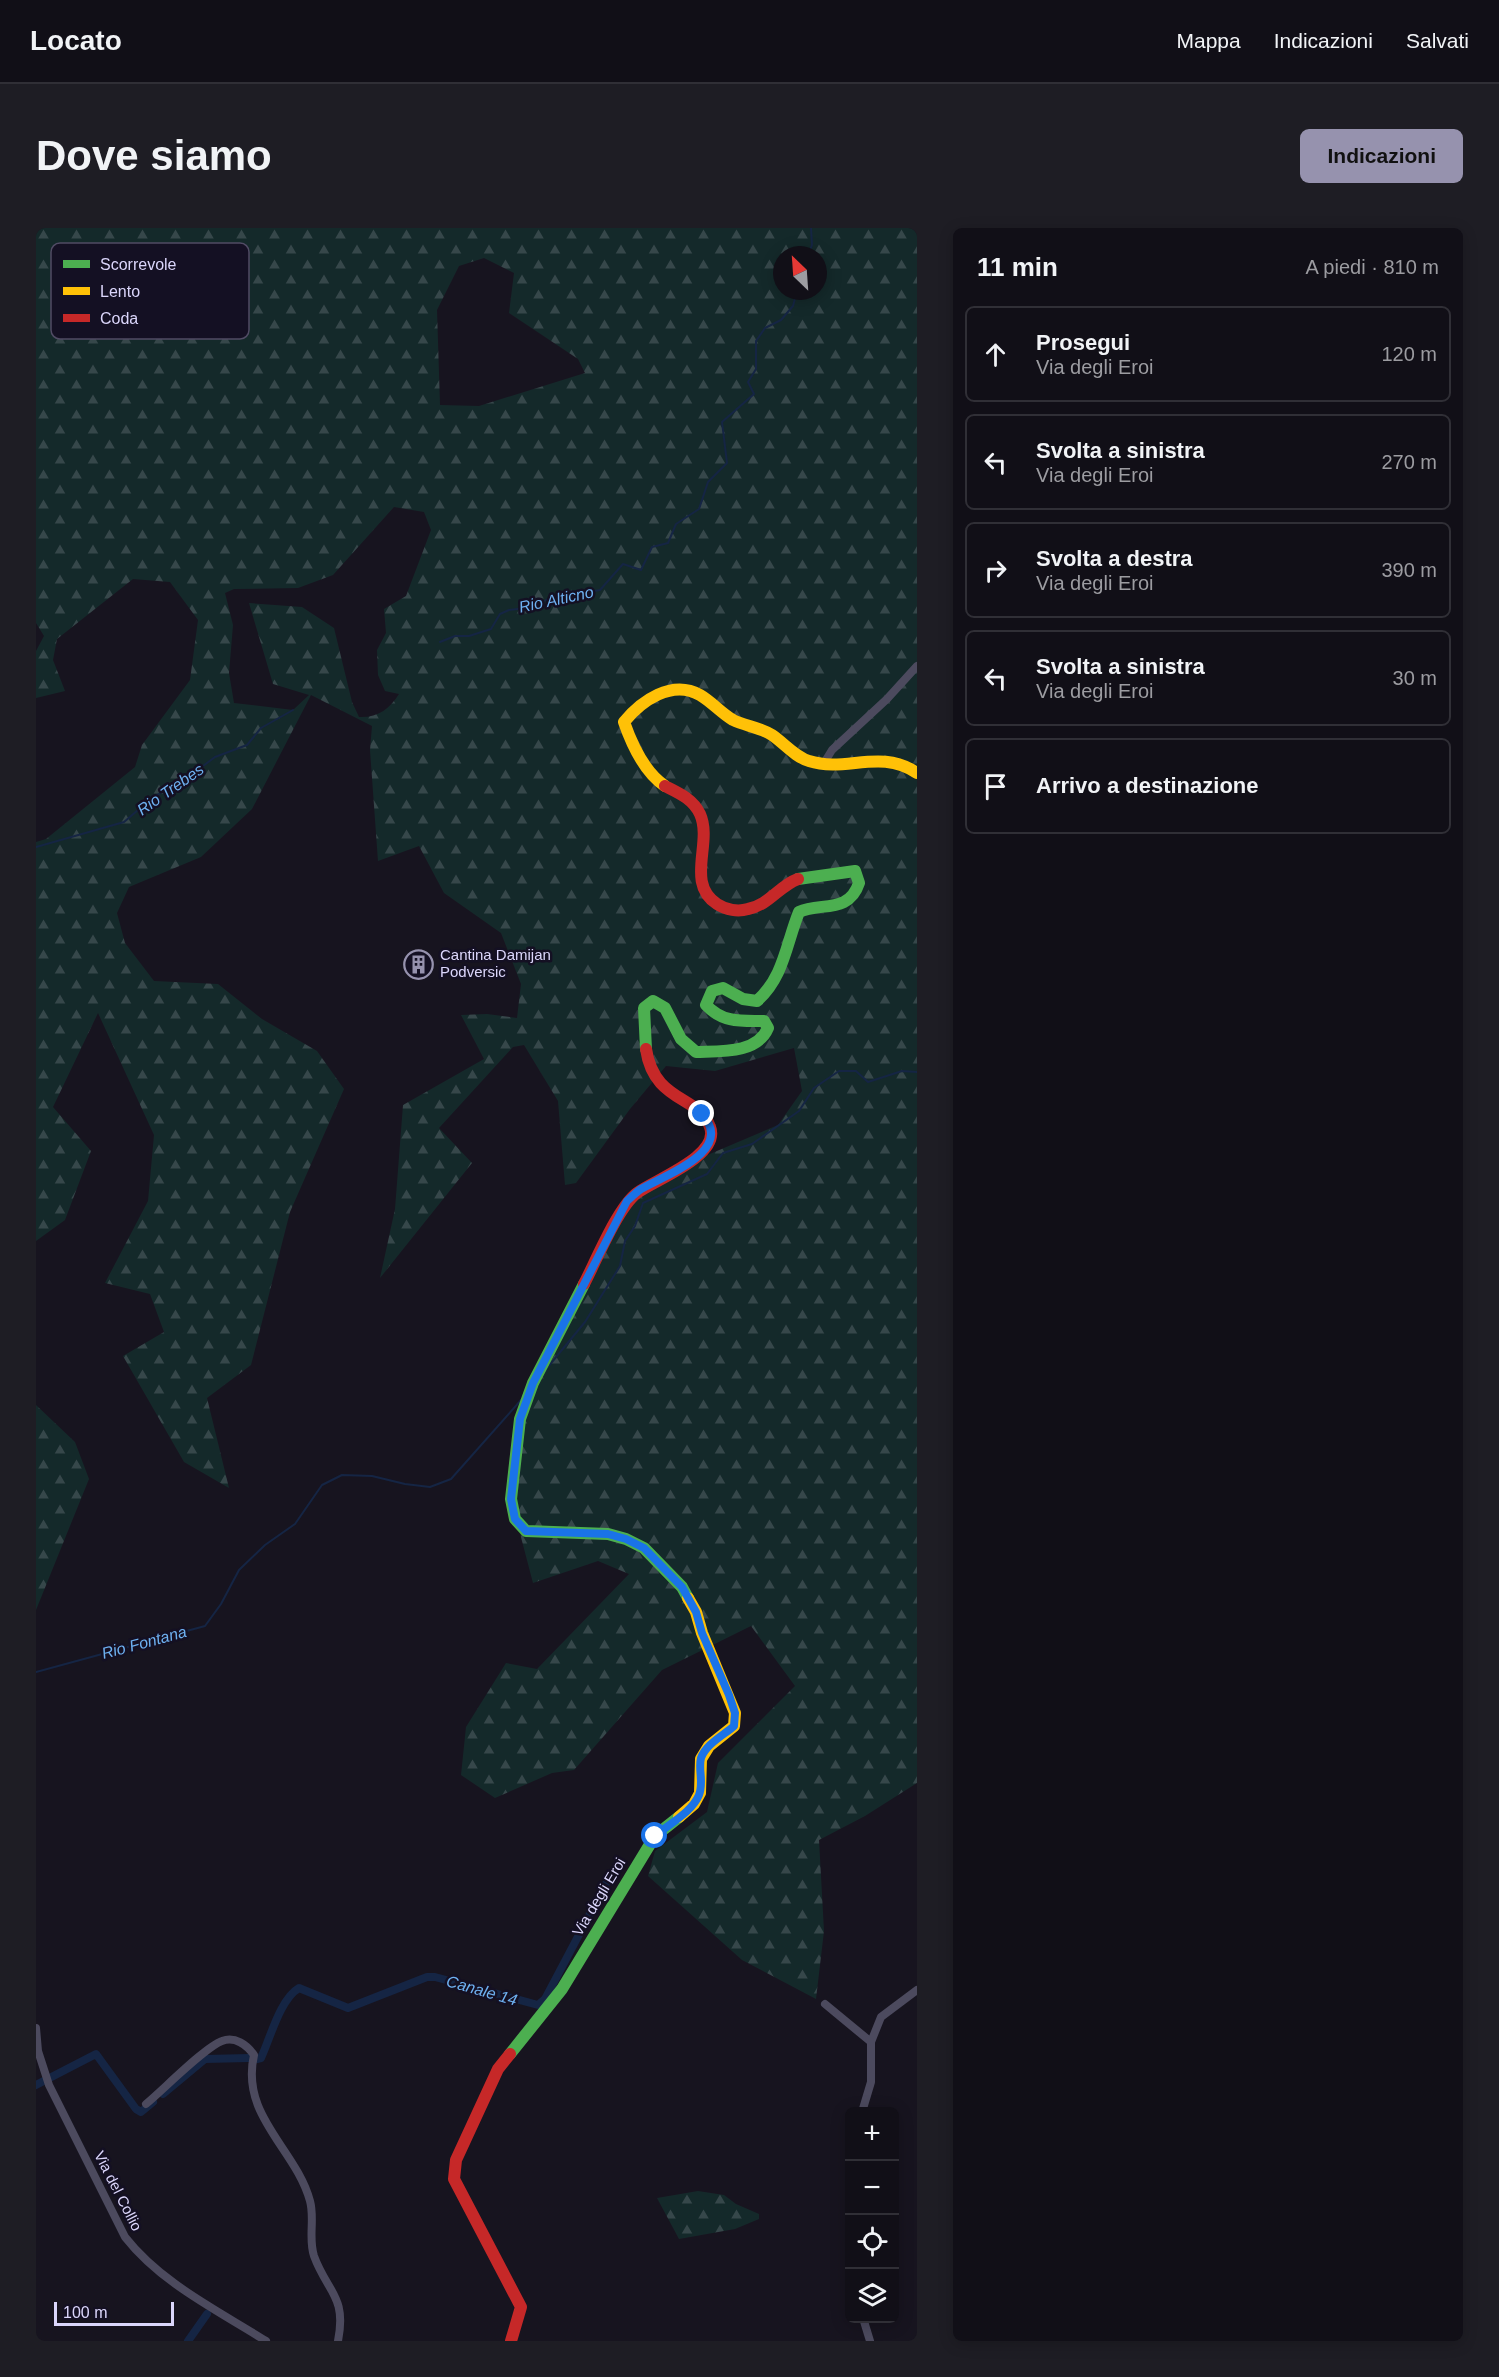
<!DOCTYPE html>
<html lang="it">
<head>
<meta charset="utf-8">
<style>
  :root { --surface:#110f17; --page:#1e1d24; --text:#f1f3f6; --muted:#9c9ca1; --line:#302f36; --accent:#9692ae }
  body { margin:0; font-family:Helvetica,sans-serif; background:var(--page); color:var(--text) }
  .controls { position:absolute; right:18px; bottom:18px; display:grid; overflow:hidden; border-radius:9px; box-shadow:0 3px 15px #0003 }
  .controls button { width:54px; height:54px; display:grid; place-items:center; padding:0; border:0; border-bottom:2px solid var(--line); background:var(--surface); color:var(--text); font:30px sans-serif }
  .compass { position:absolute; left:737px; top:18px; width:54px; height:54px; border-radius:50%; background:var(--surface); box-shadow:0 3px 15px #0003; rotate:335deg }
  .scale { position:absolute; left:18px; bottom:15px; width:120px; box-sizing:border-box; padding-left:6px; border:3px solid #dbd6fb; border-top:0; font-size:16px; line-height:21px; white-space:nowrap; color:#dbd6fb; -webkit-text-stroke:4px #141023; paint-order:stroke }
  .stop { position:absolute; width:18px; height:18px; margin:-14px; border:4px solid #1a73e8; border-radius:50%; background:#fff }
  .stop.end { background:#1a73e8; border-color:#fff; box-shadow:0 2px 6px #0008 }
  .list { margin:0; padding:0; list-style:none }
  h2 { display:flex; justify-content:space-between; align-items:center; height:78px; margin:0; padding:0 24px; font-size:26px }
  h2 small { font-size:20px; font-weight:400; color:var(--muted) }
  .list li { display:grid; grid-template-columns:39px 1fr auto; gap:18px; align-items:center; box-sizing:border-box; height:96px; margin:0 12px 12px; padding:0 12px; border:2px solid var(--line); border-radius:9px }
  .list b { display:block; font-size:22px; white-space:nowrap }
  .list p { margin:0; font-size:20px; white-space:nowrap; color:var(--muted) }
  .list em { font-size:20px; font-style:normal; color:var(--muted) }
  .icon { flex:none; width:33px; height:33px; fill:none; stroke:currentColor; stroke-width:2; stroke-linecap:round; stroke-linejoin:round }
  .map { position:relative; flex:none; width:881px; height:2113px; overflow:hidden; border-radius:9px }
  header { display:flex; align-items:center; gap:36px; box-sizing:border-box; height:84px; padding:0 30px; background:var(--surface); border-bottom:2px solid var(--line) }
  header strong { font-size:28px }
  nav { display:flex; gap:33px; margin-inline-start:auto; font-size:21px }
  .intro { display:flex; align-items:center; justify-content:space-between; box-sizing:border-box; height:144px; padding:0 36px }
  h1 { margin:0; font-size:42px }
  .button { padding:15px 27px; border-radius:9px; background:var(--accent); color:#111; font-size:21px; font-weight:700 }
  main { display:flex; gap:36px; padding:0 36px }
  aside { flex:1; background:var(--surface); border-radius:9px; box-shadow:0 3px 15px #0003 }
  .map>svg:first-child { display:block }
</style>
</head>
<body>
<header>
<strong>Locato</strong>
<nav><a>Mappa</a><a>Indicazioni</a><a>Salvati</a></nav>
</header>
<div class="intro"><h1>Dove siamo</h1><a class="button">Indicazioni</a></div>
<main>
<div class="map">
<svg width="881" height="2113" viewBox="0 0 881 2113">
  <defs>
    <pattern id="forest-firs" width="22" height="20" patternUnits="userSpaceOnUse" patternTransform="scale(1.5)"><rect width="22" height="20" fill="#14292a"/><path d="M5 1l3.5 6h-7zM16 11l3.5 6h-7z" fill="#36474a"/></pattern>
  </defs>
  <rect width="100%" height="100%" fill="#17141f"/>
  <path fill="url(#forest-firs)" fill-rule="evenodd" d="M0 0H881V1555L829 1588 783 1612 788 1703 780 1771 706 1732 612 1648 619 1623 671 1584 682 1535 759 1458 715 1398 626 1442 538 1542 516 1545 459 1570 425 1547 430 1499 470 1435 501 1441 593 1346 562 1333 497 1355 475 1271 484 1191 591 973 655 934 742 897 766 863 758 820 679 843 630 838 594 881 540 955 529 957 522 873 488 817 477 819 403 900 436 935 344 1050 359 981 367 877 448 831 425 787 451 786 481 790 485 756 465 705 408 665 383 618 342 633 334 522 336 498 275 467 216 581 165 629 93 659 81 685 89 715 118 753 182 756 226 791 281 823 308 861 254 984 215 1137 171 1170 193 1260 148 1234 87 1128 128 1104 114 1066 69 1055 112 973 118 907 62 785 17 879 55 923 29 992 0 1013V614L10 611 99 539 106 517 154 452 162 392 134 354 97 351 21 411 17 432 29 463 0 470V423L8 408 0 395ZM746 27H782V63H746ZM448 30 478 45 473 85 542 131 549 145 443 178 404 177 401 82 423 38ZM358 279 388 284 395 302 370 368 348 381 350 405 341 422 342 447 349 463 363 466C354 481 341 490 323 489L316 474 298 400 266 379 213 375 237 456 273 467 257 482 198 475 193 445 197 397 189 365 198 361 262 360 297 347Z
    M0 1177 39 1214 53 1251 0 1382Z
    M662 1963 688 1967 700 1976 723 1986V1991L699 2001 643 2011 621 1970Z"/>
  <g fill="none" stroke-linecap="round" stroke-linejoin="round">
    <path stroke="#152544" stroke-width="2" d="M772 27 776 17 775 0
      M404 414 419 408H433L455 401 464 386 473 382 498 379 510 372 564 362 587 336 605 342 616 319 632 315 640 296 663 281 672 254 691 235 686 194 718 166 712 154 720 141V113L729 100 745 92 757 78 761 63
      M0 619 88 594 116 570 155 547 179 529 211 517 225 500 257 482
      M511 1140 549 1094 584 1038 589 1013 599 998 607 975 671 946 687 925 716 916 763 883 778 860 803 843H820L832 854 866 843 881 844
      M0 1444 169 1398 185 1376 203 1342 229 1317 259 1296 286 1257 306 1247 336 1248 369 1256 394 1259 415 1251 485 1172"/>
    <path stroke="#152544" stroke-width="8" d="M221 1831 225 1830C234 1811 244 1771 263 1760L312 1780 391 1749H399L502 1777 509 1771 574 1648
      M0 1857 60 1826 100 1881 105 1884 117 1874
      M127 1866 169 1831 213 1830
      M152 2113 171 2086"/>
    <path stroke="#4c4a5e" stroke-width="8" d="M788 535 796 522 851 471 881 438
      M789 1776 835 1814
      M0 1800 2 1823 13 1857 89 2009C125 2055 181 2082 230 2113
      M110 1876C127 1862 169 1819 186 1813 199 1808 211 1817 218 1827 204 1888 260 1921 274 1973 279 1991 272 2010 278 2028 291 2064 311 2068 302 2113
      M826 1884 835 1854V1814L845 1789 881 1762
      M827 2090 834 2113"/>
    <path stroke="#4caf50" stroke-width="12" d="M610 821 608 780 617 773 629 780 645 811 660 824C684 823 721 826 732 800L728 793C705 793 687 795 670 777L676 763 687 760 707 771 721 773C748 749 750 716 763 684 784 674 813 686 823 655L819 643 762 651
      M548 1056 497 1155 484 1191 475 1271 479 1291 490 1303 572 1306 590 1311 608 1320 646 1359 652 1370
      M474 1826 526 1761 619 1608 643 1589"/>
    <path stroke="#ffc107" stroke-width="12" d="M629 558C608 544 596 517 588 494 605 473 636 451 664 467 676 474 685 485 697 492 709 498 724 499 736 507 748 515 759 529 773 533 810 545 844 520 881 545
      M643 1589 658 1576 664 1565 665 1531 673 1518 698 1498 699 1485 666 1405 660 1384 652 1370"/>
    <path stroke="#c62828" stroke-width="12" d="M629 558C643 565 657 571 664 586 677 615 649 655 681 676 690 682 702 684 712 681 733 677 743 658 762 651
      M548 1056C560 1033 582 979 601 965 618 952 685 928 674 899 663 867 618 875 610 821
      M474 1826 462 1841 420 1932 418 1951 485 2079 475 2113"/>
  </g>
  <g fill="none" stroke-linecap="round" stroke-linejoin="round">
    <path stroke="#1a73e8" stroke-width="8" d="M619 1608C633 1596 656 1584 663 1567 668 1555 662 1541 665 1530 670 1516 688 1507 698 1498L699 1485 693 1467 666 1405 660 1384 646 1359 608 1320 590 1311 572 1306 490 1303 479 1291 475 1271 484 1191 497 1155 591 973C596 969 600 964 605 961 629 947 700 923 666 886"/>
  </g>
  <defs>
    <symbol id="building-ring" viewBox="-11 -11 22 22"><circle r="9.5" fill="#141023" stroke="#9692ae" stroke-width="1.5"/><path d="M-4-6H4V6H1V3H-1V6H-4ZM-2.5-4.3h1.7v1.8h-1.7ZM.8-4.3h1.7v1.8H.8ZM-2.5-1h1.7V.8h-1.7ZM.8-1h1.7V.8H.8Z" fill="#9692ae"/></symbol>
  </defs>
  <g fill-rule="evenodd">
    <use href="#building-ring" x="366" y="720" width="33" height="33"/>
  </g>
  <g text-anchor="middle" stroke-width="5" stroke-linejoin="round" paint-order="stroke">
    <g font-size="15" fill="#dbd6fb" stroke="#141023" text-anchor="start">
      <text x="404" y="732">Cantina Damijan<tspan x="404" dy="17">Podversic</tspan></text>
    </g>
    <g font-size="15" fill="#dbd6fb" stroke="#141023">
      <text transform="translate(563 1669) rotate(-59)" y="5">Via degli Eroi</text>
      <text transform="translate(82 1963) rotate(63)" y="5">Via del Collio</text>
    </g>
    <g font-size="16" font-style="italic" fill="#6eb1f1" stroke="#141023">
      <text transform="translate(520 371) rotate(-12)" y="6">Rio Alticno</text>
      <text transform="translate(134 561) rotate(-35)" y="6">Rio Trebes</text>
      <text transform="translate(108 1414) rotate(-15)" y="6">Rio Fontana</text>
      <text transform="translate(446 1762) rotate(16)" y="6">Canale 14</text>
    </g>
  </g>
  <rect x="15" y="15" width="198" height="96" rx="9" fill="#141023" stroke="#504b64" stroke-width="1.5"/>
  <rect x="27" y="32" width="27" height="8" fill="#4caf50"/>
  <rect x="27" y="59" width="27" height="8" fill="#ffc107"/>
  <rect x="27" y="86" width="27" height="8" fill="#c62828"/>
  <g font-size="16" fill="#dbd6fb">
    <text x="64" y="42">Scorrevole</text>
    <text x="64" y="69">Lento</text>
    <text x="64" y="96">Coda</text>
  </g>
</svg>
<div class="controls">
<button>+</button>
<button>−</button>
<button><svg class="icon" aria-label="locate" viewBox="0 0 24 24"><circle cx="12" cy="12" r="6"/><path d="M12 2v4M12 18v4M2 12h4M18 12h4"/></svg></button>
<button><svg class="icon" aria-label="layers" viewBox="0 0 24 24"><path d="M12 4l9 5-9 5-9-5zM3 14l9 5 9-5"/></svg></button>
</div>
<svg class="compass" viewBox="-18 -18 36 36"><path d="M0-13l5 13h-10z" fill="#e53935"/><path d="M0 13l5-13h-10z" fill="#9c9ca1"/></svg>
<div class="scale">100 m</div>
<div class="stop" style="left:619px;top:1608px"></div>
<div class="stop end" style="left:666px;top:886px"></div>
</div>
<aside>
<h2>11 min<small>A piedi · 810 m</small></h2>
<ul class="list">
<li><svg class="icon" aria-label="ahead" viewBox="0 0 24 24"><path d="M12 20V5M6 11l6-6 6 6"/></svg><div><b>Prosegui</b><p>Via degli Eroi</p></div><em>120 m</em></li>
<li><svg class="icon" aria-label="left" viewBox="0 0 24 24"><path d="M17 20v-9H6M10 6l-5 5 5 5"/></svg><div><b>Svolta a sinistra</b><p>Via degli Eroi</p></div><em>270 m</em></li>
<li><svg class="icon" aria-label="right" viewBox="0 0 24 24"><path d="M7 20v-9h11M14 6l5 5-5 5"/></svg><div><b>Svolta a destra</b><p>Via degli Eroi</p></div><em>390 m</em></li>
<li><svg class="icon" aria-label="left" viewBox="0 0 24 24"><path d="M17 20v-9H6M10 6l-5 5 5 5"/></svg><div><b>Svolta a sinistra</b><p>Via degli Eroi</p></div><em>30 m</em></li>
<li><svg class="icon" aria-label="arrive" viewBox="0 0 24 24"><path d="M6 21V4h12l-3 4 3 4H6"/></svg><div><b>Arrivo a destinazione</b></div></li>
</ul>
</aside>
</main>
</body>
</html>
